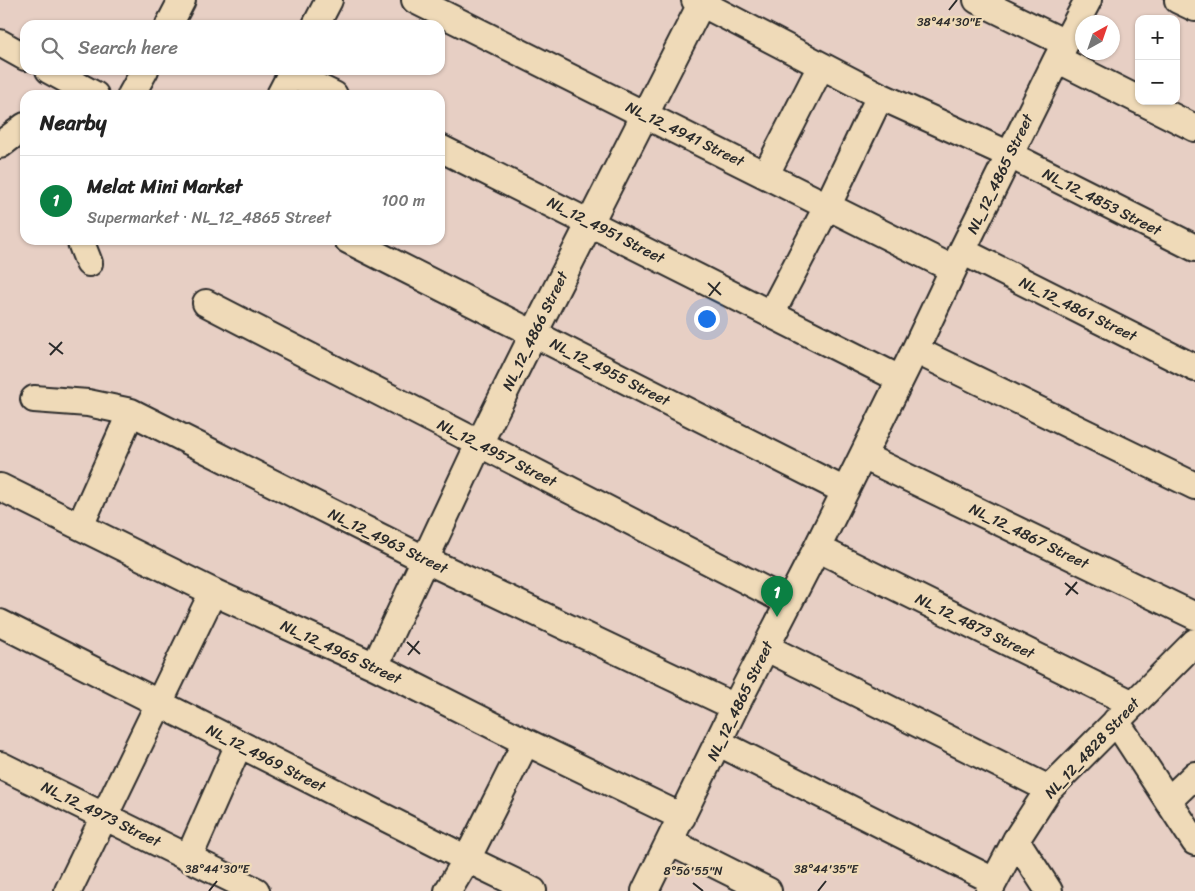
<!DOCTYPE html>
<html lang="en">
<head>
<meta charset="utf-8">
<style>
  :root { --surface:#fff; --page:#f6f6f6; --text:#222; --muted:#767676; --line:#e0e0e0; --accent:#0b8043 }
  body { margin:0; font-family:Sriracha,sans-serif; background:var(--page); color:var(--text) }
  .controls { position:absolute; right:15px; top:15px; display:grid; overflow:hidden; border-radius:10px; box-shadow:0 1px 4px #0004 }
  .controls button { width:45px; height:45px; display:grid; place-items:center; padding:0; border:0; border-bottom:1px solid var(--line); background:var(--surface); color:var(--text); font:25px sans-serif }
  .compass { position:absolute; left:1075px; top:15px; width:45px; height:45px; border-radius:50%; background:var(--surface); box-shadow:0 1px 4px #0004; rotate:40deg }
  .you { position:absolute; left:706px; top:318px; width:18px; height:18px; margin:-12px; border:4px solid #fff; border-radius:50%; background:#1a73e8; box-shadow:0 0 0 8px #1a73e833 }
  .badge { display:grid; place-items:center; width:32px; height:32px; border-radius:50%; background:var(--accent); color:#fff; font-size:16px; font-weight:700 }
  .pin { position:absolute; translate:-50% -41px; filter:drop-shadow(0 1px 2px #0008) }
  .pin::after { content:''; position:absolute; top:26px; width:18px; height:15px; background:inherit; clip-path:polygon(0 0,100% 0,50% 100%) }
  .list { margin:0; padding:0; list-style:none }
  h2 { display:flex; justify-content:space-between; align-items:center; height:65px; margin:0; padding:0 20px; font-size:21px }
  h2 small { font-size:16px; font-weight:400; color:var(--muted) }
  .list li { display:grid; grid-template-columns:32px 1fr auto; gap:15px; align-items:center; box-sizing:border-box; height:90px; padding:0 20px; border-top:1px solid var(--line) }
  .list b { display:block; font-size:19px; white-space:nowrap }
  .list p { margin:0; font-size:16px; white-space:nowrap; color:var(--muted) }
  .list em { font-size:16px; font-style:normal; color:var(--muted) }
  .icon { flex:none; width:28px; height:28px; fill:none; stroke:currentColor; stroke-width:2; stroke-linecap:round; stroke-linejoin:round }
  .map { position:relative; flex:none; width:1195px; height:891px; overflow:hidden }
  .search { position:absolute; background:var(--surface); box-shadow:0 1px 4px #0004; left:20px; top:20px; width:425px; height:55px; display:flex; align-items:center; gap:12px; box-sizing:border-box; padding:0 18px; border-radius:15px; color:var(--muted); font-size:19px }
  .panel { position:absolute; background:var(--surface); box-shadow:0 1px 4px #0004; left:20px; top:90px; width:425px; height:155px; border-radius:15px }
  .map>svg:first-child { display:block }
</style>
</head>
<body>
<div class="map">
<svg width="1195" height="891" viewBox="0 0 1195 891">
  <rect width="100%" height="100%" fill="#e7cfc4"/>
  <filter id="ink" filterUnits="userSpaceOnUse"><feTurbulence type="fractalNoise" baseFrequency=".02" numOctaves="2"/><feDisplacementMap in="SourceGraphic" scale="10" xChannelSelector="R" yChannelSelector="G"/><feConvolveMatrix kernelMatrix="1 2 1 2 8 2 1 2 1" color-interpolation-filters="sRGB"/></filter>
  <g filter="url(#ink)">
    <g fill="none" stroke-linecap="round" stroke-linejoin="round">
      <defs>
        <path id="minor" d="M415 0 953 269
          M695 0 880 96 1010 155 1195 248
          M977 0 1065 43
          M1178 0 1195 8
          M169 25 182 0
          M316 25 329 0
          M0 43 25 57
          M1057 59 1139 100
          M49 70 95 95
          M291 74 334 95
          M131 95 145 70
          M280 95 293 70
          M1141 101 1195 128
          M0 145 25 126
          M440 148 900 379
          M766 174 821 66
          M80 240 89 263
          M348 240 845 491
          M962 251 1195 368
          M206 303 788 602
          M771 314 827 207 880 96
          M915 350 1195 486
          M34 399 88 403 131 412 426 560 735 707
          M863 456 1195 616
          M0 487 213 592 375 666 526 742 682 817
          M80 526 131 412
          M817 548 1133 704
          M0 623 467 859 533 891
          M767 648 1049 789
          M375 666 479 444 534 333 703 0
          M1116 721 1195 842
          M719 743 994 881
          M0 765 256 891
          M1169 800 1195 775
          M1016 840 1049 891
          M670 842 768 891
          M189 857 239 744
          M68 891 213 592
          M448 891 467 859 526 742
          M645 891 735 707 817 548 915 350 962 251 1057 59 1088 0
          M989 891 1016 840 1049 789 1195 642"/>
      </defs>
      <use href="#minor" stroke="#2b2b2b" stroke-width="30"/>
      <use href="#minor" stroke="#efdab8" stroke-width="26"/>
    </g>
  </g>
  <path fill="none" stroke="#2b2b2b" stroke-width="2" d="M949 10 957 0M708 283 721 295M709 296 720 282M49 343 63 354M50 355 62 342M1065 583 1078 594M1066 595 1077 582M407 642 420 654M408 655 419 641M693 883 703 891M209 891 217 881M818 891 826 881"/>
  <g text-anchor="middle" stroke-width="5" stroke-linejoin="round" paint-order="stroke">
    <g font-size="15" fill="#2b2b2b" stroke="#efdab8">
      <text transform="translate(685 134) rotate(26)" y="5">NL_12_4941 Street</text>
      <text transform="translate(1000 174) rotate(-64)" y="5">NL_12_4865 Street</text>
      <text transform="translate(1102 202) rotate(27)" y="5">NL_12_4853 Street</text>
      <text transform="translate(606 230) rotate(27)" y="5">NL_12_4951 Street</text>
      <text transform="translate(1078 309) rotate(26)" y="5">NL_12_4861 Street</text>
      <text transform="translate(535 331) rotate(-64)" y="5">NL_12_4866 Street</text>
      <text transform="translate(610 372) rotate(27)" y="5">NL_12_4955 Street</text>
      <text transform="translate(497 453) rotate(27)" y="5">NL_12_4957 Street</text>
      <text transform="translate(1029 536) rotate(26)" y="5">NL_12_4867 Street</text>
      <text transform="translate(388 541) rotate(26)" y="5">NL_12_4963 Street</text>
      <text transform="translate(975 626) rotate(26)" y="5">NL_12_4873 Street</text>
      <text transform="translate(341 652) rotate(25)" y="5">NL_12_4965 Street</text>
      <text transform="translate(740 701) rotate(-64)" y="5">NL_12_4865 Street</text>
      <text transform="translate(1092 748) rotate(-47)" y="5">NL_12_4828 Street</text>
      <text transform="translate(266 758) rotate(27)" y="5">NL_12_4969 Street</text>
      <text transform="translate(101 814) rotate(26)" y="5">NL_12_4973 Street</text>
    </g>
  </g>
  <g font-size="12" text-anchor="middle" fill="#2b2b2b" stroke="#efdab8" stroke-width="5" stroke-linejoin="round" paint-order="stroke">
    <text x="949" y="26">38°44'30"E</text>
    <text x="217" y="873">38°44'30"E</text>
    <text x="826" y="873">38°44'35"E</text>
    <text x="693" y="875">8°56'55"N</text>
  </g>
</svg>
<div class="controls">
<button>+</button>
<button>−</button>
</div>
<svg class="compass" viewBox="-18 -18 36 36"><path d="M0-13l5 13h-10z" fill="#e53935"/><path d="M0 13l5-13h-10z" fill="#767676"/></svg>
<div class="you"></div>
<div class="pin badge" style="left:777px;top:617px">1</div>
<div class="search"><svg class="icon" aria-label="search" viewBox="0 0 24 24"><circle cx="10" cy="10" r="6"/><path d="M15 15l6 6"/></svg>Search here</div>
<section class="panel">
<h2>Nearby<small></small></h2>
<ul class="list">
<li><span class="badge">1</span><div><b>Melat Mini Market</b><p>Supermarket · NL_12_4865 Street</p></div><em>100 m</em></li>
</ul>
</section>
</div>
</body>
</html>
